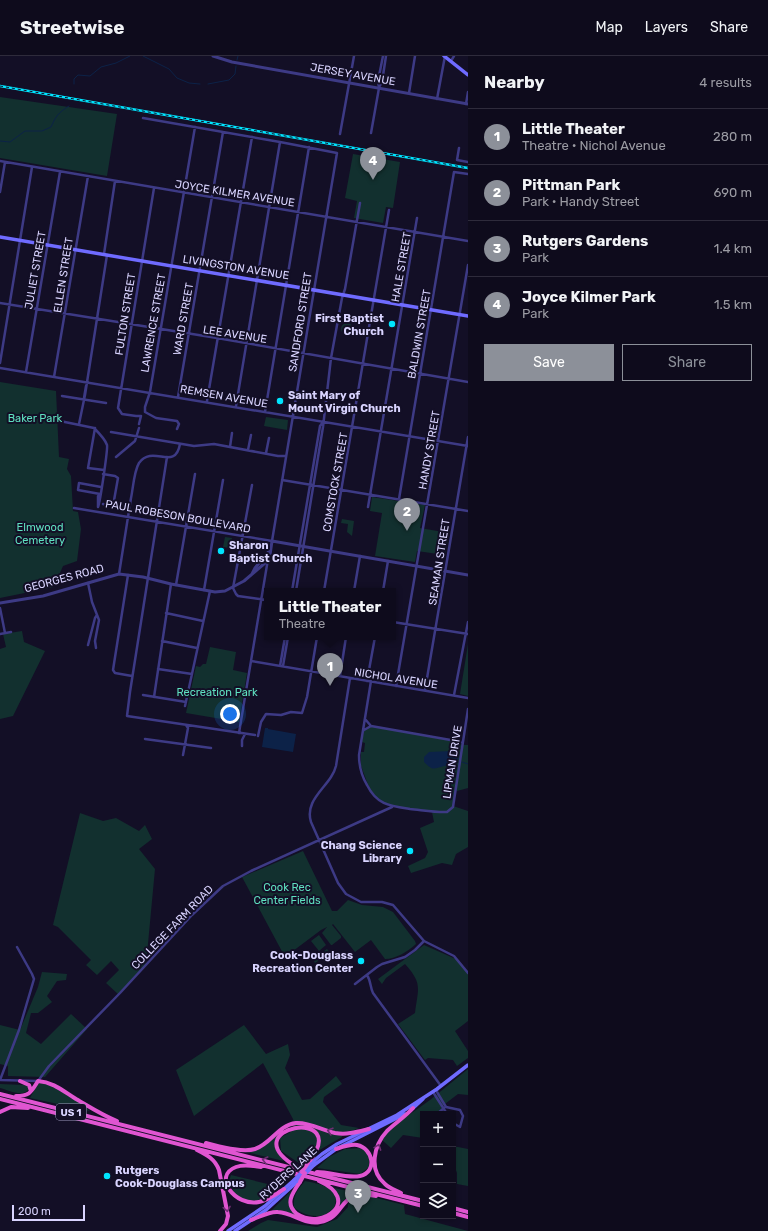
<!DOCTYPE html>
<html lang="en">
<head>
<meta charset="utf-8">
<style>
  :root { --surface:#0e0b1c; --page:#171425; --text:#f1f3f6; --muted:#9b9ba3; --line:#2e2b3b; --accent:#8c9099 }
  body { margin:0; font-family:Rubik,sans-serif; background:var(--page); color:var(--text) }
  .controls { position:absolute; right:12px; bottom:12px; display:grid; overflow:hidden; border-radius:0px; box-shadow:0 2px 6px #0003 }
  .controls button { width:36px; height:36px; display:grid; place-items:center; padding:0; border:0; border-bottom:1px solid var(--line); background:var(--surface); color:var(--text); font:20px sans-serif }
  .scale { position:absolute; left:12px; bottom:10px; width:73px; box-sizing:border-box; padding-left:4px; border:2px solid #d9d4ff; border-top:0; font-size:11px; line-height:14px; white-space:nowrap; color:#d9d4ff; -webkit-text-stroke:3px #130f26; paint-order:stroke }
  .you { position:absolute; left:230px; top:658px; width:14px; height:14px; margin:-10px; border:3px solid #fff; border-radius:50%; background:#1a73e8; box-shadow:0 0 0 6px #1a73e833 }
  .badge { display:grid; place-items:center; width:26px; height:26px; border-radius:50%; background:var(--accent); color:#fff; font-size:13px; font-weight:700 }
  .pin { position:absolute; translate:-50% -33px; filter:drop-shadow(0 1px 2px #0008) }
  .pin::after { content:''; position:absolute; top:21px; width:14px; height:12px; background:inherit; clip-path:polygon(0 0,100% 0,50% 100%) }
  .popup { position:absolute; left:264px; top:532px; width:132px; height:52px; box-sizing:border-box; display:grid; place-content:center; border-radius:0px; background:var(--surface); filter:drop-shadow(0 1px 3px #0005); font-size:13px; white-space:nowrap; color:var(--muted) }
  .popup b { font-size:15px; color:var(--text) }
  .popup::after { content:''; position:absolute; left:50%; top:100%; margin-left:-8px; border:8px solid transparent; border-top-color:var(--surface) }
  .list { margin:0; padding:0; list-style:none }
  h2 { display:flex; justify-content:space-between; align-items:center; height:52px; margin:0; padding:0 16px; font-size:17px }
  h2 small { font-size:13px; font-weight:400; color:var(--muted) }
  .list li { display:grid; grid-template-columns:26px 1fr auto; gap:12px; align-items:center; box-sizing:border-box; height:56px; padding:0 16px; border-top:1px solid var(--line) }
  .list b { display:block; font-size:15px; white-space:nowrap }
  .list p { margin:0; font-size:13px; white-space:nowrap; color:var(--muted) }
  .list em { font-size:13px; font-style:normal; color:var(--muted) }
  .actions { display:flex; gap:8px; padding:12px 16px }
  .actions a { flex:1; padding:9px 0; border:1px solid var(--accent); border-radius:0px; text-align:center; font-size:14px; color:var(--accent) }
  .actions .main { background:var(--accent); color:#fff }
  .icon { flex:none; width:22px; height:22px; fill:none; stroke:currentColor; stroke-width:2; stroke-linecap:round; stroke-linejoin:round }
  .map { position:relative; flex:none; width:468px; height:1175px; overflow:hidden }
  header { display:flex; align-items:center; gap:24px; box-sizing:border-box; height:56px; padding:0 20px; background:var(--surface); border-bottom:1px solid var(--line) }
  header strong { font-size:19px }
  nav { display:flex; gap:22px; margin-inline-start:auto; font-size:14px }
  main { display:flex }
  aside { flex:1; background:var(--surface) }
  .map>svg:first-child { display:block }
</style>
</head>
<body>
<header>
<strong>Streetwise</strong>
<nav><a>Map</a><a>Layers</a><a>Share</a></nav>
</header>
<main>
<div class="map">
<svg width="468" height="1175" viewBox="0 0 468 1175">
  <rect width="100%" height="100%" fill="#130f26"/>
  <path fill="#12302f" d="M0 41 117 58 107 120 0 102Z
    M353 98 400 106 393 152 386 151 383 167 354 162 357 145 345 142Z
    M341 273a6 6 0 1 1 12 0a6 6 0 1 1-12 0Z
    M0 326 56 335 59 401 69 403 67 413 71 420 73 455 78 456 81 473 77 505 63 510 54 531 0 542Z
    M266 361 288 364 287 374 264 370Z
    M372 441 425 449 420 472 449 477 445 499 417 495 415 506 375 500 382 457 370 455Z
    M342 463 354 465 352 480 347 476 348 468 341 467Z
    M225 481 232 482 230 492 223 491Z
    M22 575 24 586 45 595 13 660 0 663V593L6 591 3 578Z
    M468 588V640L460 638Z
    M210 591 236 596 233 614 247 617 239 666 186 657 196 610 200 611 203 608H206Z
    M371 670 463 687 464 689H468V732L457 735V731L453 750 468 755V791L456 798 452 809 442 807 411 817 408 810 425 802 428 796 420 772 434 766 432 756 386 749 372 739 361 710V696H364L365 687 362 686 364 674Z
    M80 757 103 765 116 762 139 775 145 769 152 783 139 793 155 813 146 909 119 939 106 927 119 914 111 905 97 919 86 909 91 904 58 871 53 869Z
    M303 795 332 855H337L348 844 362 849 383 851 393 856 415 885 416 888C407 896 396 903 385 903L371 884 355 896 333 868 332 869 341 880V882L332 889H331L322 877 327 871 321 874 285 901 242 821Z
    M319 879 326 889 319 895 311 885Z
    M424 889 458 904 468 917V965L455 975 468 995V1002L457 1010 453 1004 428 1002 425 1004 398 968 415 957C418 932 423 928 405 908L386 922 382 928 378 923Z
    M327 893 330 897 315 907 313 903Z
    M42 916 67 918 66 924 57 925 47 940 52 946 38 957H31L26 977 41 988 71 958 87 973 45 1021 8 1020V1010L0 1008V969L20 974 38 931Z
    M244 969 266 998 288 988 290 999 285 1012 302 1044 310 1043 336 1020 342 1028 324 1041 323 1046 341 1069 359 1072 354 1074 342 1076V1081L316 1096 302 1108 299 1107 281 1095 280 1082 292 1075 294 1067 293 1063 263 1007 194 1060 176 1014Z
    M468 1013V1039L458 1038 441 1051 445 1058H423V1082L403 1079 391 1092 382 1084 392 1071 430 1044Z
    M38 1027C54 1026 79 1045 90 1055L30 1042Z
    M0 1028 24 1029 28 1030 29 1033C23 1042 8 1034 0 1032Z
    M280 1075C274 1089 275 1093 284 1105L246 1096 258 1093Z
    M453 1090 468 1093V1130L457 1128V1117L453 1106Z
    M362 1092 367 1096 369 1104V1111L360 1118 317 1112 329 1101 345 1093Z
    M231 1119 280 1131C273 1136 266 1142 258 1144 247 1147 232 1140 230 1128 229 1125 230 1122 231 1119Z
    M305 1125C315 1127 334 1130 336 1142 336 1145 335 1149 334 1152 331 1154 327 1158 324 1159 313 1162 301 1158 294 1151 293 1138 298 1134 305 1125Z
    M334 1132 357 1137 349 1139 338 1154C340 1144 339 1140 334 1132Z
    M292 1134C286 1148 291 1150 299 1161L280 1154H272Z
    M373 1141 404 1149 405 1158 468 1175H248L261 1167 268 1164 317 1171 337 1163 348 1151V1148L352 1143Z"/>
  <path fill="#0c2248" d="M265 672H268V673L296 678 293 696 262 691Z
    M451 695 456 698 458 703 456 709C452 711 448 709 444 710 433 713 433 715 424 706V701L429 696Z"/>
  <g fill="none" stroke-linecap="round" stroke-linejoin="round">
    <path stroke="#0c2248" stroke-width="1" d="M143 0 169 13 177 22 189 27 200 28
      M237 4 238 0
      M74 28V23L78 19 90 20 101 11 116 7 130 0
      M208 28 229 24 235 18 236 10
      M0 85 10 86 25 75H42L51 71C56 60 58 57 69 50
      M462 706 468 708"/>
    <path stroke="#3d3a85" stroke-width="2.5" d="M451 5 454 0
      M379 31 382 26 386 0
      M409 37 415 0
      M437 43 445 0
      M466 48 468 36
      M371 77 379 32 378 25 383 0
      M340 78 354 0
      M459 92 457 104 468 106
      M0 105 468 185
      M0 136 5 106
      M104 198 115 125
      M0 247 217 282 468 326
      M0 307 32 111
      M0 312 468 390
      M26 316 60 116
      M54 321 88 120
      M62 340 106 347
      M178 341 223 76
      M84 342 86 330
      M207 345 252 81
      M236 350 280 86
      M265 356 309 91
      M141 360H136L122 358 118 352 154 132
      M60 365 94 372C98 376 105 383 107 389 108 393 100 447 98 451
      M79 368 85 339 107 199
      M139 368 141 360
      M95 372 88 412 104 414
      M177 373 179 368 177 365 156 362 145 356V351L150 336 195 71
      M111 376 194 390 214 388 278 400H286
      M230 391 232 377
      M248 394 251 379
      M266 397 269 382
      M116 401 135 385 139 372
      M167 401 130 636 127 660 255 679
      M282 424 468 455
      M252 429 233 532 236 538 238 540 267 544
      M100 438 78 434 79 427 101 431
      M399 443 454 116 468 118
      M103 448 113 450 118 422 115 420 103 418
      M98 451V440L100 439
      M368 451 417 162
      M74 452 272 485 337 97 280 86 143 62
      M119 518C123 493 127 468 131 442 133 433 134 415 139 407 153 388 175 416 180 388
      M128 519 113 614 115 617 132 620
      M88 527 92 546 99 564 95 585 96 592
      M176 529 195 418
      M204 534 223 424
      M292 535 320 370 323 366
      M296 535 323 371 331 302 342 242 345 233 360 147
      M324 535 389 154
      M354 535 360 500
      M383 535 388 505
      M0 552 5 577
      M166 557 203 565
      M393 566 468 578
      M0 578 11 576
      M162 585 197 592
      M88 589 95 562 97 559
      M251 605 468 642
      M280 610 285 581
      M283 610 288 581
      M158 613 192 618
      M340 620 346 581
      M350 622 336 710C335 714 333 718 331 721 322 735 305 747 311 766L338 827 346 838 361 846H382L393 849 424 885 454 900 468 917
      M367 625 375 581
      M371 625 359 699C359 710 361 719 367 729 377 749 390 750 410 753 421 754 433 756 444 756H447L453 751 468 653
      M396 630 468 209
      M425 634 468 381
      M143 639 186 646
      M454 639 468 566
      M154 641 171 528
      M185 650 210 535
      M365 663 371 670
      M364 674 371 670 462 686
      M239 677 268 503
      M258 680 261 666 266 658 281 659 291 656 302 657 307 641 317 581
      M145 683 211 692
      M242 690V684L245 678
      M183 699 188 672 186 669
      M367 919C371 925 370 931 373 937L441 1030
      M355 928 377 911 382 908 405 901 415 894 424 885
      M0 1024 38 1025 49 1010 120 937 192 859 223 830 251 815 392 751
      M0 1024 19 974 34 923 32 918 17 891
      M437 1033V1036L446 1051
      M433 1036 447 1058
      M446 1051 460 1054 463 1060 460 1071 453 1067
      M437 1058 444 1052"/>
    <path stroke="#3d3a85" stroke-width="3" d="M213 0 232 6 468 48
      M252 518 255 512 270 494
      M0 547 43 540 119 518 143 521 171 528 215 536 225 535 244 525 265 507 270 499 272 485 468 519"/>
    <path stroke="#6f6bff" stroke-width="3.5" d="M444 0 468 19
      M0 181 468 260
      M411 1054 423 1043
      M310 1108 322 1098 337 1088 397 1059 437 1033 468 1009
      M314 1109 336 1093 405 1058
      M228 1175 265 1150 294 1124
      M235 1175 266 1154 298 1125"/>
    <path stroke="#e055d1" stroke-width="4" d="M20 1025 29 1029 31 1035
      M0 1038 423 1145
      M16 1040C30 1040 31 1036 38 1025 53 1026 63 1035 76 1043 90 1051 102 1059 117 1065
      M0 1043 423 1150
      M0 1056 11 1051 28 1052
      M206 1087C219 1090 242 1097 255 1093 271 1088 278 1069 296 1067 309 1066 322 1074 335 1077 347 1079 357 1076 369 1073
      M197 1094C207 1099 215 1103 219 1114L228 1160 226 1168 220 1175
      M261 1111C253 1110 244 1108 236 1111 212 1120 235 1151 259 1146 268 1144 276 1138 284 1133
      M297 1111C229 1071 355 1049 308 1107
      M317 1116C330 1116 348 1123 360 1120 378 1116 373 1092 357 1089 350 1088 342 1091 336 1093
      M300 1126C293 1136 284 1148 297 1158 323 1175 362 1144 319 1125
      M401 1137C395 1134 389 1132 385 1128 368 1114 374 1089 387 1075 395 1067 405 1061 413 1052
      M453 1152 468 1156
      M453 1157 468 1161
      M251 1164C260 1161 269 1155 278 1156 293 1157 305 1169 320 1166 340 1163 340 1145 354 1140 360 1137 369 1139 376 1140"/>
    <defs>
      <path id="rail" d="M0 30 468 112"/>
    </defs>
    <use href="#rail" stroke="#00e5ff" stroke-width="2.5"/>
    <use href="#rail" stroke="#130f26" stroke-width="1" stroke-dasharray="3" stroke-linecap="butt"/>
    <path stroke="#6f6bff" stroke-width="3.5" d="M294 1124 310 1108
      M298 1125 314 1109"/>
    <path stroke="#e055d1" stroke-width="4" d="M302 1116 308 1107
      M300 1126 305 1117"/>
  </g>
  <defs><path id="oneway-chevron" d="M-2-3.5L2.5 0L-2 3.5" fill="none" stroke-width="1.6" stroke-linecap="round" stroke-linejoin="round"/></defs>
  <g stroke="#6f2e73">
    <use href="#oneway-chevron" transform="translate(330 1075) rotate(-164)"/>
    <use href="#oneway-chevron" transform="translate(378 1091) rotate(-70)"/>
    <use href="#oneway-chevron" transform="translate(265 1104) rotate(-166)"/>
    <use href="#oneway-chevron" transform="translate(227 1153) rotate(80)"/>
  </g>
  <g fill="#00e5ff" stroke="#130f26" stroke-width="1.5">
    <circle cx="392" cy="268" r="4"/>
    <circle cx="280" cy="345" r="4"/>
    <circle cx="221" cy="495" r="4"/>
    <circle cx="410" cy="795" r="4"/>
    <circle cx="361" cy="905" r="4"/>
    <circle cx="107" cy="1120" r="4"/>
  </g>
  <g text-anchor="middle" stroke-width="4" stroke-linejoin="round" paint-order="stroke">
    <rect fill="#130f26" stroke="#9e99be" stroke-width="1" x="56" y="1048" width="30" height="16" rx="3"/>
    <g font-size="10" font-weight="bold" fill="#d9d4ff">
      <text x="71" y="1060">US 1</text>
    </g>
    <g font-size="11" fill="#d9d4ff" stroke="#130f26">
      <text transform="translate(353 18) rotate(10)" y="4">JERSEY AVENUE</text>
      <text transform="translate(235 137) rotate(9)" y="4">JOYCE KILMER AVENUE</text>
      <text transform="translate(236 211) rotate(9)" y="4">LIVINGSTON AVENUE</text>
      <text transform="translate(401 211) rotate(-80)" y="4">HALE STREET</text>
      <text transform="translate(35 214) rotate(-80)" y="4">JULIET STREET</text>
      <text transform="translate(63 219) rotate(-81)" y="4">ELLEN STREET</text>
      <text transform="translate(125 258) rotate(-81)" y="4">FULTON STREET</text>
      <text transform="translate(183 263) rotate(-80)" y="4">WARD STREET</text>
      <text transform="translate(300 266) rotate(-81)" y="4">SANDFORD STREET</text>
      <text transform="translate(153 267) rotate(-80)" y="4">LAWRENCE STREET</text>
      <text transform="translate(235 278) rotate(9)" y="4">LEE AVENUE</text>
      <text transform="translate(419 278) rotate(-80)" y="4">BALDWIN STREET</text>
      <text transform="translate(224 340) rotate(10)" y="4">REMSEN AVENUE</text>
      <text transform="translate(429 394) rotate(-80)" y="4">HANDY STREET</text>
      <text transform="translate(335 426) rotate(-80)" y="4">COMSTOCK STREET</text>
      <text transform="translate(178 460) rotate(10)" y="4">PAUL ROBESON BOULEVARD</text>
      <text transform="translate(439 506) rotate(-81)" y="4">SEAMAN STREET</text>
      <text transform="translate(64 522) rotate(-15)" y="4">GEORGES ROAD</text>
      <text transform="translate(396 622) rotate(9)" y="4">NICHOL AVENUE</text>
      <text transform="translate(452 706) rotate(-81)" y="4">LIPMAN DRIVE</text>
      <text transform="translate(172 871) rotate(-46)" y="4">COLLEGE FARM ROAD</text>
      <text transform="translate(288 1117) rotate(-42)" y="4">RYDERS LANE</text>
    </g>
    <g font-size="11" font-weight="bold" fill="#d9d4ff" stroke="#130f26" text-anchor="end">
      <text x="384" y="266">First Baptist<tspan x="384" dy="13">Church</tspan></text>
      <text x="288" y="343" text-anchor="start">Saint Mary of<tspan x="288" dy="13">Mount Virgin Church</tspan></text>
      <text x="229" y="493" text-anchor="start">Sharon<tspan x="229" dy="13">Baptist Church</tspan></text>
      <text x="402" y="793">Chang Science<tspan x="402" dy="13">Library</tspan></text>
      <text x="353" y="903">Cook-Douglass<tspan x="353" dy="13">Recreation Center</tspan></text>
      <text x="115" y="1118" text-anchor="start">Rutgers<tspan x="115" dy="13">Cook-Douglass Campus</tspan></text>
    </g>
    <g font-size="11" fill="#5fe0c0" stroke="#130f26">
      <text x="35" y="366">Baker Park</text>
      <text x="40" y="475">Elmwood<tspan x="40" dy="13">Cemetery</tspan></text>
      <text x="217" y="640">Recreation Park</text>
      <text x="287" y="835">Cook Rec<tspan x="287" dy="13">Center Fields</tspan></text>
    </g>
  </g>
</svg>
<div class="controls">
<button>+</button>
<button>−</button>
<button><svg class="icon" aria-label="layers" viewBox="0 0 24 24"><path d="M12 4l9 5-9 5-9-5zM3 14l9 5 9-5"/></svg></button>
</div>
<div class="scale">200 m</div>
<div class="you"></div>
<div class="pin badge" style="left:330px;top:630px">1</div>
<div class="popup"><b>Little Theater</b>Theatre</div>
<div class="pin badge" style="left:407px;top:475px">2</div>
<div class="pin badge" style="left:358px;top:1157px">3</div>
<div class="pin badge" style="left:373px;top:124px">4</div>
</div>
<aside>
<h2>Nearby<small>4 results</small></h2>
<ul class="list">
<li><span class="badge">1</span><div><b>Little Theater</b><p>Theatre · Nichol Avenue</p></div><em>280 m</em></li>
<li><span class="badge">2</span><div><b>Pittman Park</b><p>Park · Handy Street</p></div><em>690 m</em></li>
<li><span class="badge">3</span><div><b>Rutgers Gardens</b><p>Park</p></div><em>1.4 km</em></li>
<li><span class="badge">4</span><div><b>Joyce Kilmer Park</b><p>Park</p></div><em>1.5 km</em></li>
</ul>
<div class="actions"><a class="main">Save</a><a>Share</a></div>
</aside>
</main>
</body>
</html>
